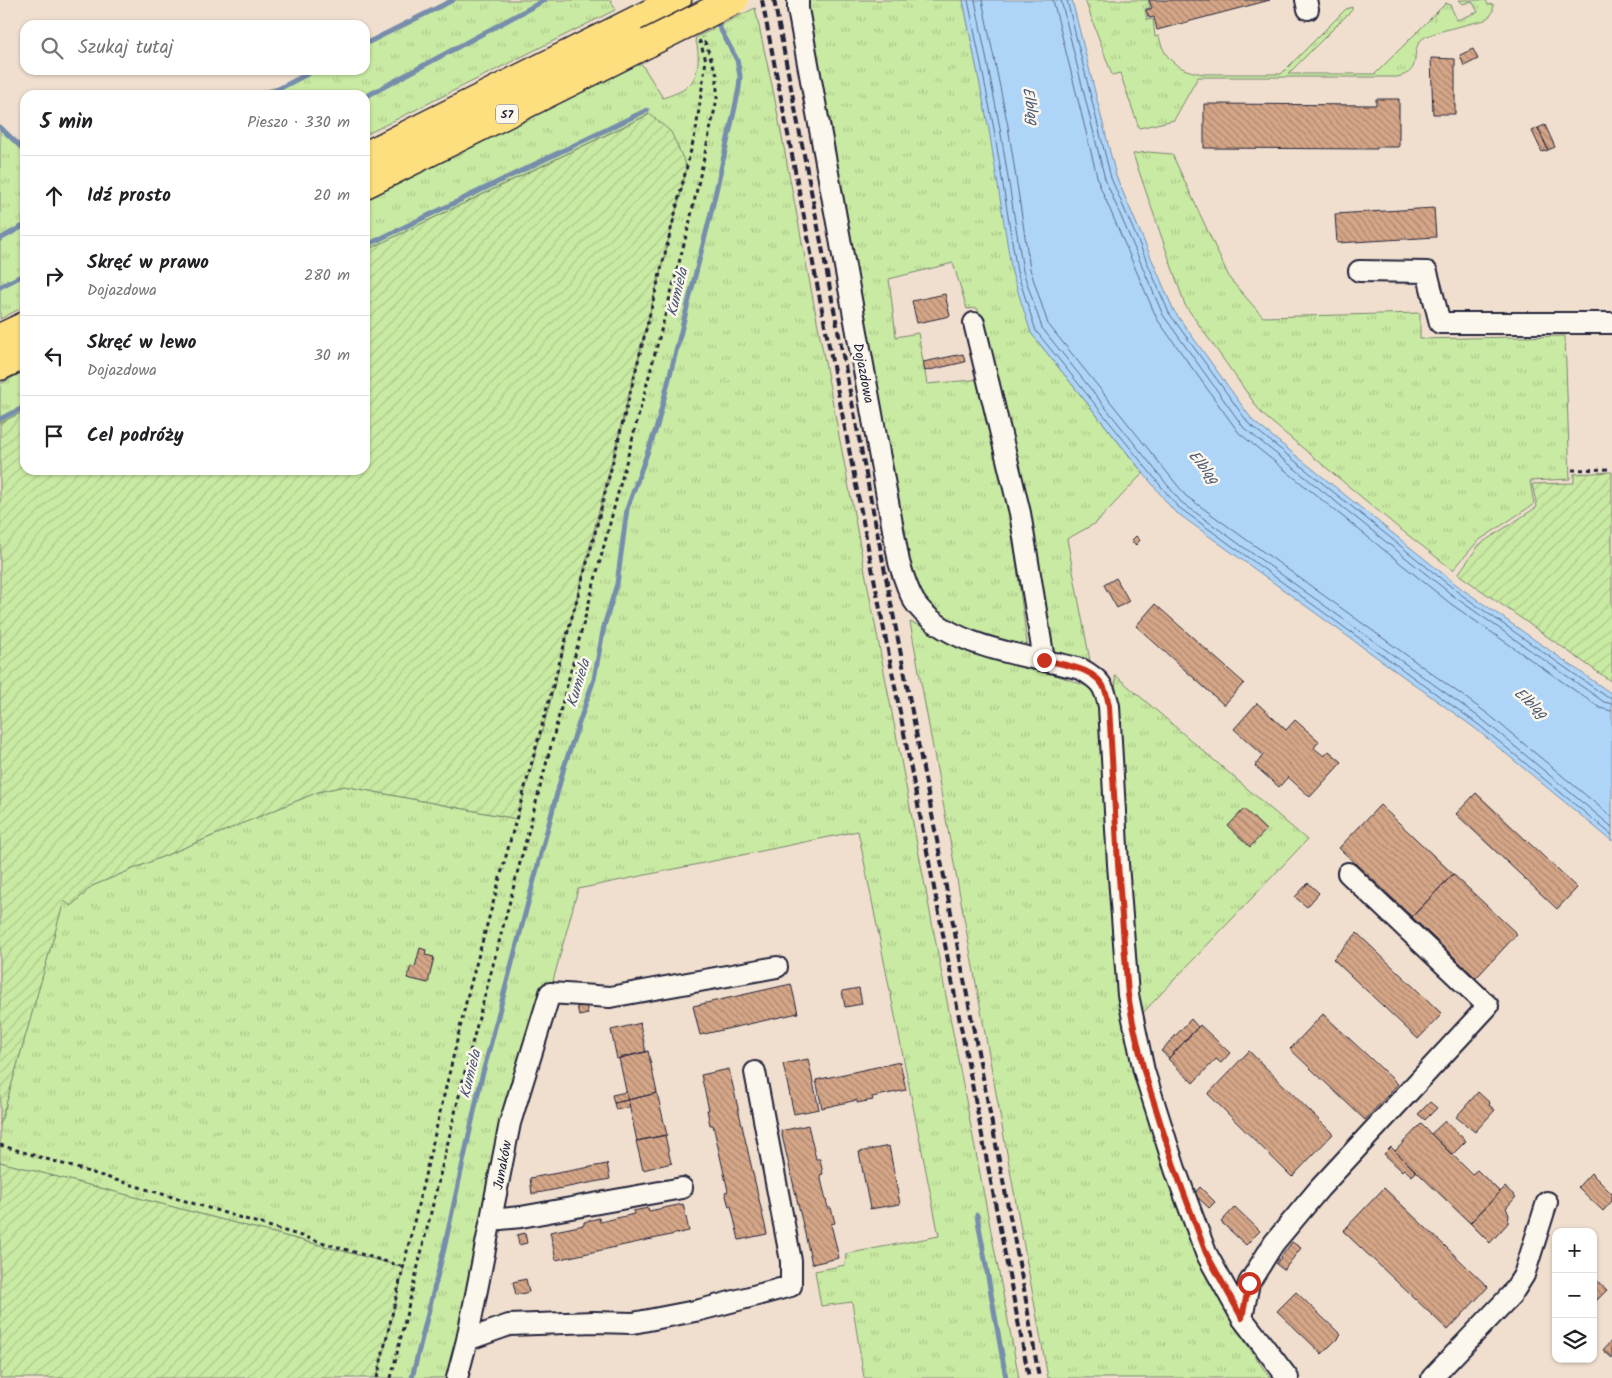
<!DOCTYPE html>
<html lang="pl">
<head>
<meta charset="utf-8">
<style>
  :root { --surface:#fff; --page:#f2f2f2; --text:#202124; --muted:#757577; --line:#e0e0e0 }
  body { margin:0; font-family:Kalam,sans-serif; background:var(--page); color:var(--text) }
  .controls { position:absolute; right:15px; bottom:15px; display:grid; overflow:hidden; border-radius:10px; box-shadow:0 1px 4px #0004 }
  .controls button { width:45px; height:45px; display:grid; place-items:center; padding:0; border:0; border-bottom:1px solid var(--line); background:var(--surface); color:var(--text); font:25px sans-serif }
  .stop { position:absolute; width:15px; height:15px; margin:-11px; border:4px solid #c8321e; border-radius:50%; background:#fff }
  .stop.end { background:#c8321e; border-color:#fff; box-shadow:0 1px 5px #0008 }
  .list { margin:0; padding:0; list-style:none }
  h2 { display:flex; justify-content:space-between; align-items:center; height:65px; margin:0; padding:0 20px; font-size:21px }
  h2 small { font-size:16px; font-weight:400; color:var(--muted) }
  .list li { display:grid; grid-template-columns:32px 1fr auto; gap:15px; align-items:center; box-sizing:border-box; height:80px; padding:0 20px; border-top:1px solid var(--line) }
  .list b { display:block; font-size:19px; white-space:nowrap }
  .list p { margin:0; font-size:16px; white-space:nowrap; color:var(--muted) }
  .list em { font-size:16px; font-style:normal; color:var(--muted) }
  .icon { flex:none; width:28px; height:28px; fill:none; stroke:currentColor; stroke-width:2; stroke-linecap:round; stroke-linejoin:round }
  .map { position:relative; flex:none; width:1612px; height:1378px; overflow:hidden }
  .search { position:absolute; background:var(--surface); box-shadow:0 1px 4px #0004; left:20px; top:20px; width:350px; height:55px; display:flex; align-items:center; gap:12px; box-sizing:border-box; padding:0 18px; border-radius:15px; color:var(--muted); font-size:19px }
  .panel { position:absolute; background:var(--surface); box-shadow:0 1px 4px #0004; left:20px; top:90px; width:350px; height:385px; border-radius:15px }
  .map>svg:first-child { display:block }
</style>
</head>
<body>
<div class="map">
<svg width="1612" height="1378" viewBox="0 0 1612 1378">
  <defs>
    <pattern id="grass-tufts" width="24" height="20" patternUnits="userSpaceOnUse" patternTransform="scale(1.25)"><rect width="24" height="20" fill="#c9eaa2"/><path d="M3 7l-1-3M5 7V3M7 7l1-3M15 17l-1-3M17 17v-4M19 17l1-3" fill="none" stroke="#acc88c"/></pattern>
    <pattern id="garden-furrows" width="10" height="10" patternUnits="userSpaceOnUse" patternTransform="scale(1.25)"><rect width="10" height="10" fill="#c9eaa2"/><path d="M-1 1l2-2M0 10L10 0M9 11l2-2" fill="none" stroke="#acc88c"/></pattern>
    <pattern id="building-back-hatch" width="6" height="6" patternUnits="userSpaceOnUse" patternTransform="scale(1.25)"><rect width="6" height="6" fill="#d5a687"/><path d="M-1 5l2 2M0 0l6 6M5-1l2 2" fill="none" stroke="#ac8770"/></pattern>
  </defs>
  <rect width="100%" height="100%" fill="#f0dfce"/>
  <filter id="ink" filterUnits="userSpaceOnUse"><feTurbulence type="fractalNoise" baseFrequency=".02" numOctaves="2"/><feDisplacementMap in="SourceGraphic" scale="10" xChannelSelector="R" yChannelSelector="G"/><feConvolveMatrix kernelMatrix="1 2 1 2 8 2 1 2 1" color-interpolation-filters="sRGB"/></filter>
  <g filter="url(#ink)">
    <path fill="url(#grass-tufts)" stroke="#76866e" d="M453 0H611L615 10 365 135V95H245L283 86 315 70H365V44Z
      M801 0H963L1031 333 1143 473 1096 523 1067 539 1091 666 1057 654 1047 639 1014 454 988 332 977 308 967 309 953 263 889 279 896 337 918 333 927 384 983 379 1006 483 1028 651 950 628 912 589Z
      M1085 0H1148L1150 8 1145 9 1147 20 1153 19 1155 37 1159 36C1164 61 1180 71 1204 74H1281L1346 9 1352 7V10L1288 74H1375L1446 3 1450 5 1457 20 1478 12 1472 1 1463 4 1459 0H1486L1488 5 1493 4C1494 11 1492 16 1485 19V20C1474 23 1428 33 1422 39 1408 53 1425 71 1397 77H1198L1174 120 1139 128 1120 73 1112 75Z
      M755 8 773 90 1019 1378H864L852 1302 821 1306 815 1271 845 1265 846 1254 939 1236 858 831 578 889 553 981 544 985 503 1125 469 1303 448 1378H377L404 1267 0 1162V1125L64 900 71 906 92 886 318 792 344 786 517 819 593 541 687 166 649 114 365 251V201L641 63 663 98C671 95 682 92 688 86 700 76 700 52 695 38Z
      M0 127 25 151V306L0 319Z
      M1148 152 1172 154 1230 279 1263 317 1420 313V339L1565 336 1570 479 1530 481 1534 504 1478 541 1453 570 1395 525 1262 414 1185 305 1133 154Z
      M25 371V411L0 423V384Z
      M910 622 1103 692 1112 936 1122 1011 1137 1084 1190 1240 1233 1324 1270 1378H1048Z
      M1115 675 1307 840 1137 1019 1129 949Z"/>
    <path fill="url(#garden-furrows)" stroke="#76866e" d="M650 114 671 132 687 167 548 710 517 819 344 786 318 792 92 886 71 906 64 901 0 1125V423L25 411V470H365V251Z
      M1612 472V682L1458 574 1480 544 1537 507 1532 484 1574 483V474Z
      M0 1162 404 1267 377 1378H0Z"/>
    <path fill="#aed5f8" stroke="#768dac" d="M963 0H1072L1116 176 1174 311 1253 421 1462 589 1612 694V841L1476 729 1173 510 1031 333 1012 273 989 130Z"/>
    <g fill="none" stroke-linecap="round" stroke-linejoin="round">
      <path stroke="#5a6a87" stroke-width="1" d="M968 0 994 129 1017 272 1036 331 1177 506 1479 725 1612 835
        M975 0 1000 128 1023 271 1042 328 1181 502 1483 720 1612 827
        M982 0 1008 126 1030 269 1048 324 1186 496 1488 714 1612 817
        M1053 0 1099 184 1157 319 1239 433 1451 604 1600 708 1612 711
        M1061 0 1105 179 1163 315 1244 428 1456 598 1604 702 1612 704
        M1067 0 1111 178 1169 313 1249 424 1459 593 1607 697H1612"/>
      <path stroke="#768dac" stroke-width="5" d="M365 44 453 0
        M267 95 315 70
        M365 97 545 0
        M0 127 25 151
        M0 239 25 225
        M365 246 647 110
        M0 287 25 274
        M0 419 25 407
        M977 1215 1006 1378
        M412 1378 444 1249 481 1080 564 767 594 679 604 626 617 584 627 509 657 426 710 217 734 112 739 88 740 76 737 60 715 19"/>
    </g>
    <path fill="url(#building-back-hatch)" stroke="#22223b" d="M1149 0H1270L1157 30 1154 17 1149 18 1146 10 1152 8Z
      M1473 49 1478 59 1464 66 1460 55Z
      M1431 58 1455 59V114H1433Z
      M1376 99H1399V147H1377V149L1204 148V104L1376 105Z
      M1545 125 1555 147 1548 150 1538 128Z
      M1538 128 1548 150 1542 152 1532 131Z
      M1434 208 1436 237 1337 243 1335 214Z
      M945 294 950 316 917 323 912 301Z
      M963 354 965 362 925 371 923 362Z
      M1136 536 1140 540 1136 545 1131 541Z
      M1116 578 1129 601 1117 608 1104 585Z
      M1155 604 1244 683 1224 705 1136 626Z
      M1257 703 1286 730 1295 720 1319 741 1314 748 1324 756 1329 751 1342 762 1310 797 1288 777 1279 787 1255 766 1263 755 1234 729Z
      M1476 793 1577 888 1557 909 1456 814Z
      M1380 805 1453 874 1412 917 1339 848Z
      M1244 809 1266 830 1250 847 1228 826Z
      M1453 874 1517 934 1476 978 1412 917Z
      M1308 883 1319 893 1307 907 1295 897Z
      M1357 933 1442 1014 1418 1039 1333 959Z
      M420 948 426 950 425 955 434 957 428 983 407 978 411 966 415 967Z
      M791 984 798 1013 700 1035 693 1006Z
      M859 988 862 1004 845 1007 842 991Z
      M586 1005 588 1014 579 1016 577 1006Z
      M1323 1014 1398 1084 1365 1120 1290 1049Z
      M1191 1019 1198 1027 1169 1058 1161 1051Z
      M641 1023 640 1024 646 1052 617 1059 611 1030Z
      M1200 1025 1230 1053 1221 1063 1216 1059 1193 1083 1168 1059Z
      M648 1051 657 1093 628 1100 619 1058Z
      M1249 1051 1333 1134 1292 1177 1208 1094Z
      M808 1059 819 1109 794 1114 783 1064Z
      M900 1062 906 1090 872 1097 873 1100 857 1103V1100L822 1108 816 1080Z
      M729 1069 767 1234 739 1240 731 1206 729 1207 725 1192 728 1191 713 1125H710L707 1110H709L701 1075Z
      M626 1092 628 1100 614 1103 612 1095Z
      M1478 1092 1490 1103 1489 1105 1495 1110 1475 1132 1456 1117Z
      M657 1093 667 1135 637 1141 628 1100Z
      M628 1100 630 1107 616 1110 614 1103Z
      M1430 1102 1437 1108 1425 1120 1418 1114Z
      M1445 1121 1466 1141 1452 1155 1431 1134Z
      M1421 1124 1472 1174 1477 1170 1500 1192 1470 1223 1395 1151Z
      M808 1125 816 1159H820L823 1174 820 1175 828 1208H831L835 1223 831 1224 839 1258 812 1264 781 1131Z
      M665 1135 671 1163H672L643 1170 636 1141Z
      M889 1146 900 1204 870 1209 859 1152Z
      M1391 1147 1416 1172 1412 1176 1404 1169 1402 1171 1384 1154Z
      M607 1164V1163L610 1179 532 1194 530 1178Z
      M1591 1173 1612 1194V1201L1603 1211 1578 1187Z
      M1200 1187 1215 1202 1209 1208 1194 1194Z
      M1505 1187 1516 1197 1506 1208 1509 1215 1508 1223 1490 1243 1470 1223Z
      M1384 1188 1488 1287 1448 1330 1343 1231Z
      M683 1204 689 1231 556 1260 550 1232 584 1225V1222L599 1218 600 1222 634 1214 633 1211 648 1208 649 1211Z
      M1235 1207 1260 1231 1246 1245 1221 1222Z
      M525 1233 527 1243 519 1245 517 1235Z
      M1292 1242 1301 1248 1284 1270 1276 1264Z
      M1593 1277 1607 1290 1596 1301 1593 1297Z
      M526 1279 529 1292 516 1295 513 1282Z
      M1296 1292 1341 1335 1322 1354 1277 1311Z
      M1612 1340V1358L1603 1350Z"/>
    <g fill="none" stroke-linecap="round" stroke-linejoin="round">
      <defs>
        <path id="minor" d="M798 0V9L899 562C903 575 907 589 914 601 945 648 1031 656 1081 669 1100 680 1104 685 1109 706L1118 864 1128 995 1144 1071 1175 1169 1206 1253 1242 1318 1288 1378
          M1306 0 1308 9
          M1359 271 1427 272 1440 323H1612
          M974 323 1020 513 1044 660
          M491 1220 521 1217 682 1188
          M1242 1318 1249 1283 1274 1243 1319 1189 1488 1006 1348 873
          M467 1340 509 1325 594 1322 633 1323 700 1310 791 1286V1261L755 1072
          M457 1378 467 1340 510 1123 550 993 610 997 777 967
          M1432 1378 1512 1294 1524 1275 1547 1202"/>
        <path id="highway" d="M365 156 677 0
          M365 184 648 43
          M0 338 25 326
          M0 366 25 354"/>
      </defs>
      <use href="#minor" stroke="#22223b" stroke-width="24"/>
      <use href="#highway" stroke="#22223b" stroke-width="31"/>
      <path stroke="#22223b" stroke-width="3" stroke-dasharray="4 4" stroke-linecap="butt" d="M1572 470 1612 469
        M0 1145 404 1267
        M377 1378 469 990 593 541 696 130 706 60 699 39
        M391 1378 468 1059 689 225 717 99V75L703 37"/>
      <use href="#minor" stroke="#fbf7ec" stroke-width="20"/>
      <use href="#highway" stroke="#fedf80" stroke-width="28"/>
      <path stroke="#22223b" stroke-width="4" stroke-dasharray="8 4" stroke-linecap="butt" d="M762 0 1029 1378
        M774 0 1024 1289 1039 1378"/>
      <defs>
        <path id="highway-bridge" d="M648 43 734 0"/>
      </defs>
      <use href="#highway-bridge" stroke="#22223b" stroke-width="31" stroke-linecap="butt"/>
      <use href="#highway-bridge" stroke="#fedf80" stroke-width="28"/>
    </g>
  </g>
  <g fill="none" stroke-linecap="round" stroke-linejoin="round" filter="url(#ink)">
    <path stroke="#c8321e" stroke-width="6" d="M1044 660C1064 665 1097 668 1105 690 1107 695 1108 701 1109 706L1118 864 1128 995 1133 1023 1144 1071 1175 1169 1206 1253 1242 1318 1249 1283"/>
  </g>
  <g text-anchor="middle" stroke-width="5" stroke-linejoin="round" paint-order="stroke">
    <rect fill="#fbf7ec" stroke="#636270" stroke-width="1" x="496" y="104.5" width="22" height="19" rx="4"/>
    <g font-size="12" font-weight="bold" fill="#22223b">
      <text x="507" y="118">S7</text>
    </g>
    <g font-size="14" fill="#22223b" stroke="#fbf7ec">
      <text transform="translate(864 373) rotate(79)" y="5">Dojazdowa</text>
      <text transform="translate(502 1165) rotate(-79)" y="5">Junaków</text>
    </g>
    <g font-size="15" font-style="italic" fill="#4c5874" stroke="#fbf7ec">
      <text transform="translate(1031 106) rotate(81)" y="5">Elbląg</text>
      <text transform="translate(677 292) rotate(-76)" y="5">Kumiela</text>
      <text transform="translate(1204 467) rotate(50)" y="5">Elbląg</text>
      <text transform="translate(578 683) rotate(-73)" y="5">Kumiela</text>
      <text transform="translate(1531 703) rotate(41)" y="5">Elbląg</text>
      <text transform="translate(470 1074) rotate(-76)" y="5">Kumiela</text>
    </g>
  </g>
</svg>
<div class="controls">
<button>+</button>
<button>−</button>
<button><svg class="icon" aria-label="layers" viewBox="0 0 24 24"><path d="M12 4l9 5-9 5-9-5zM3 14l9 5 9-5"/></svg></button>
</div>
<div class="stop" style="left:1249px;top:1283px"></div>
<div class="stop end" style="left:1044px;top:660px"></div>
<div class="search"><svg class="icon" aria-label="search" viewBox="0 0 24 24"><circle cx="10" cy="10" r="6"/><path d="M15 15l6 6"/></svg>Szukaj tutaj</div>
<section class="panel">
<h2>5 min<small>Pieszo · 330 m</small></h2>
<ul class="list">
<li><svg class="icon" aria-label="ahead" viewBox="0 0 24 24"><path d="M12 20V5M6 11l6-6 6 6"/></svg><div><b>Idź prosto</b></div><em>20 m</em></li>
<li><svg class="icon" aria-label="right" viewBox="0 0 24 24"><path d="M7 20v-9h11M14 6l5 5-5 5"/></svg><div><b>Skręć w prawo</b><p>Dojazdowa</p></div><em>280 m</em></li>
<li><svg class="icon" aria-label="left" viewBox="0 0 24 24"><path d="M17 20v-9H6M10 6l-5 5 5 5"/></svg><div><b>Skręć w lewo</b><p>Dojazdowa</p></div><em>30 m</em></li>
<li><svg class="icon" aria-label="arrive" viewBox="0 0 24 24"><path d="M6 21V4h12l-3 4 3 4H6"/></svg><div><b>Cel podróży</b></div></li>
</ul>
</section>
</div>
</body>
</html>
